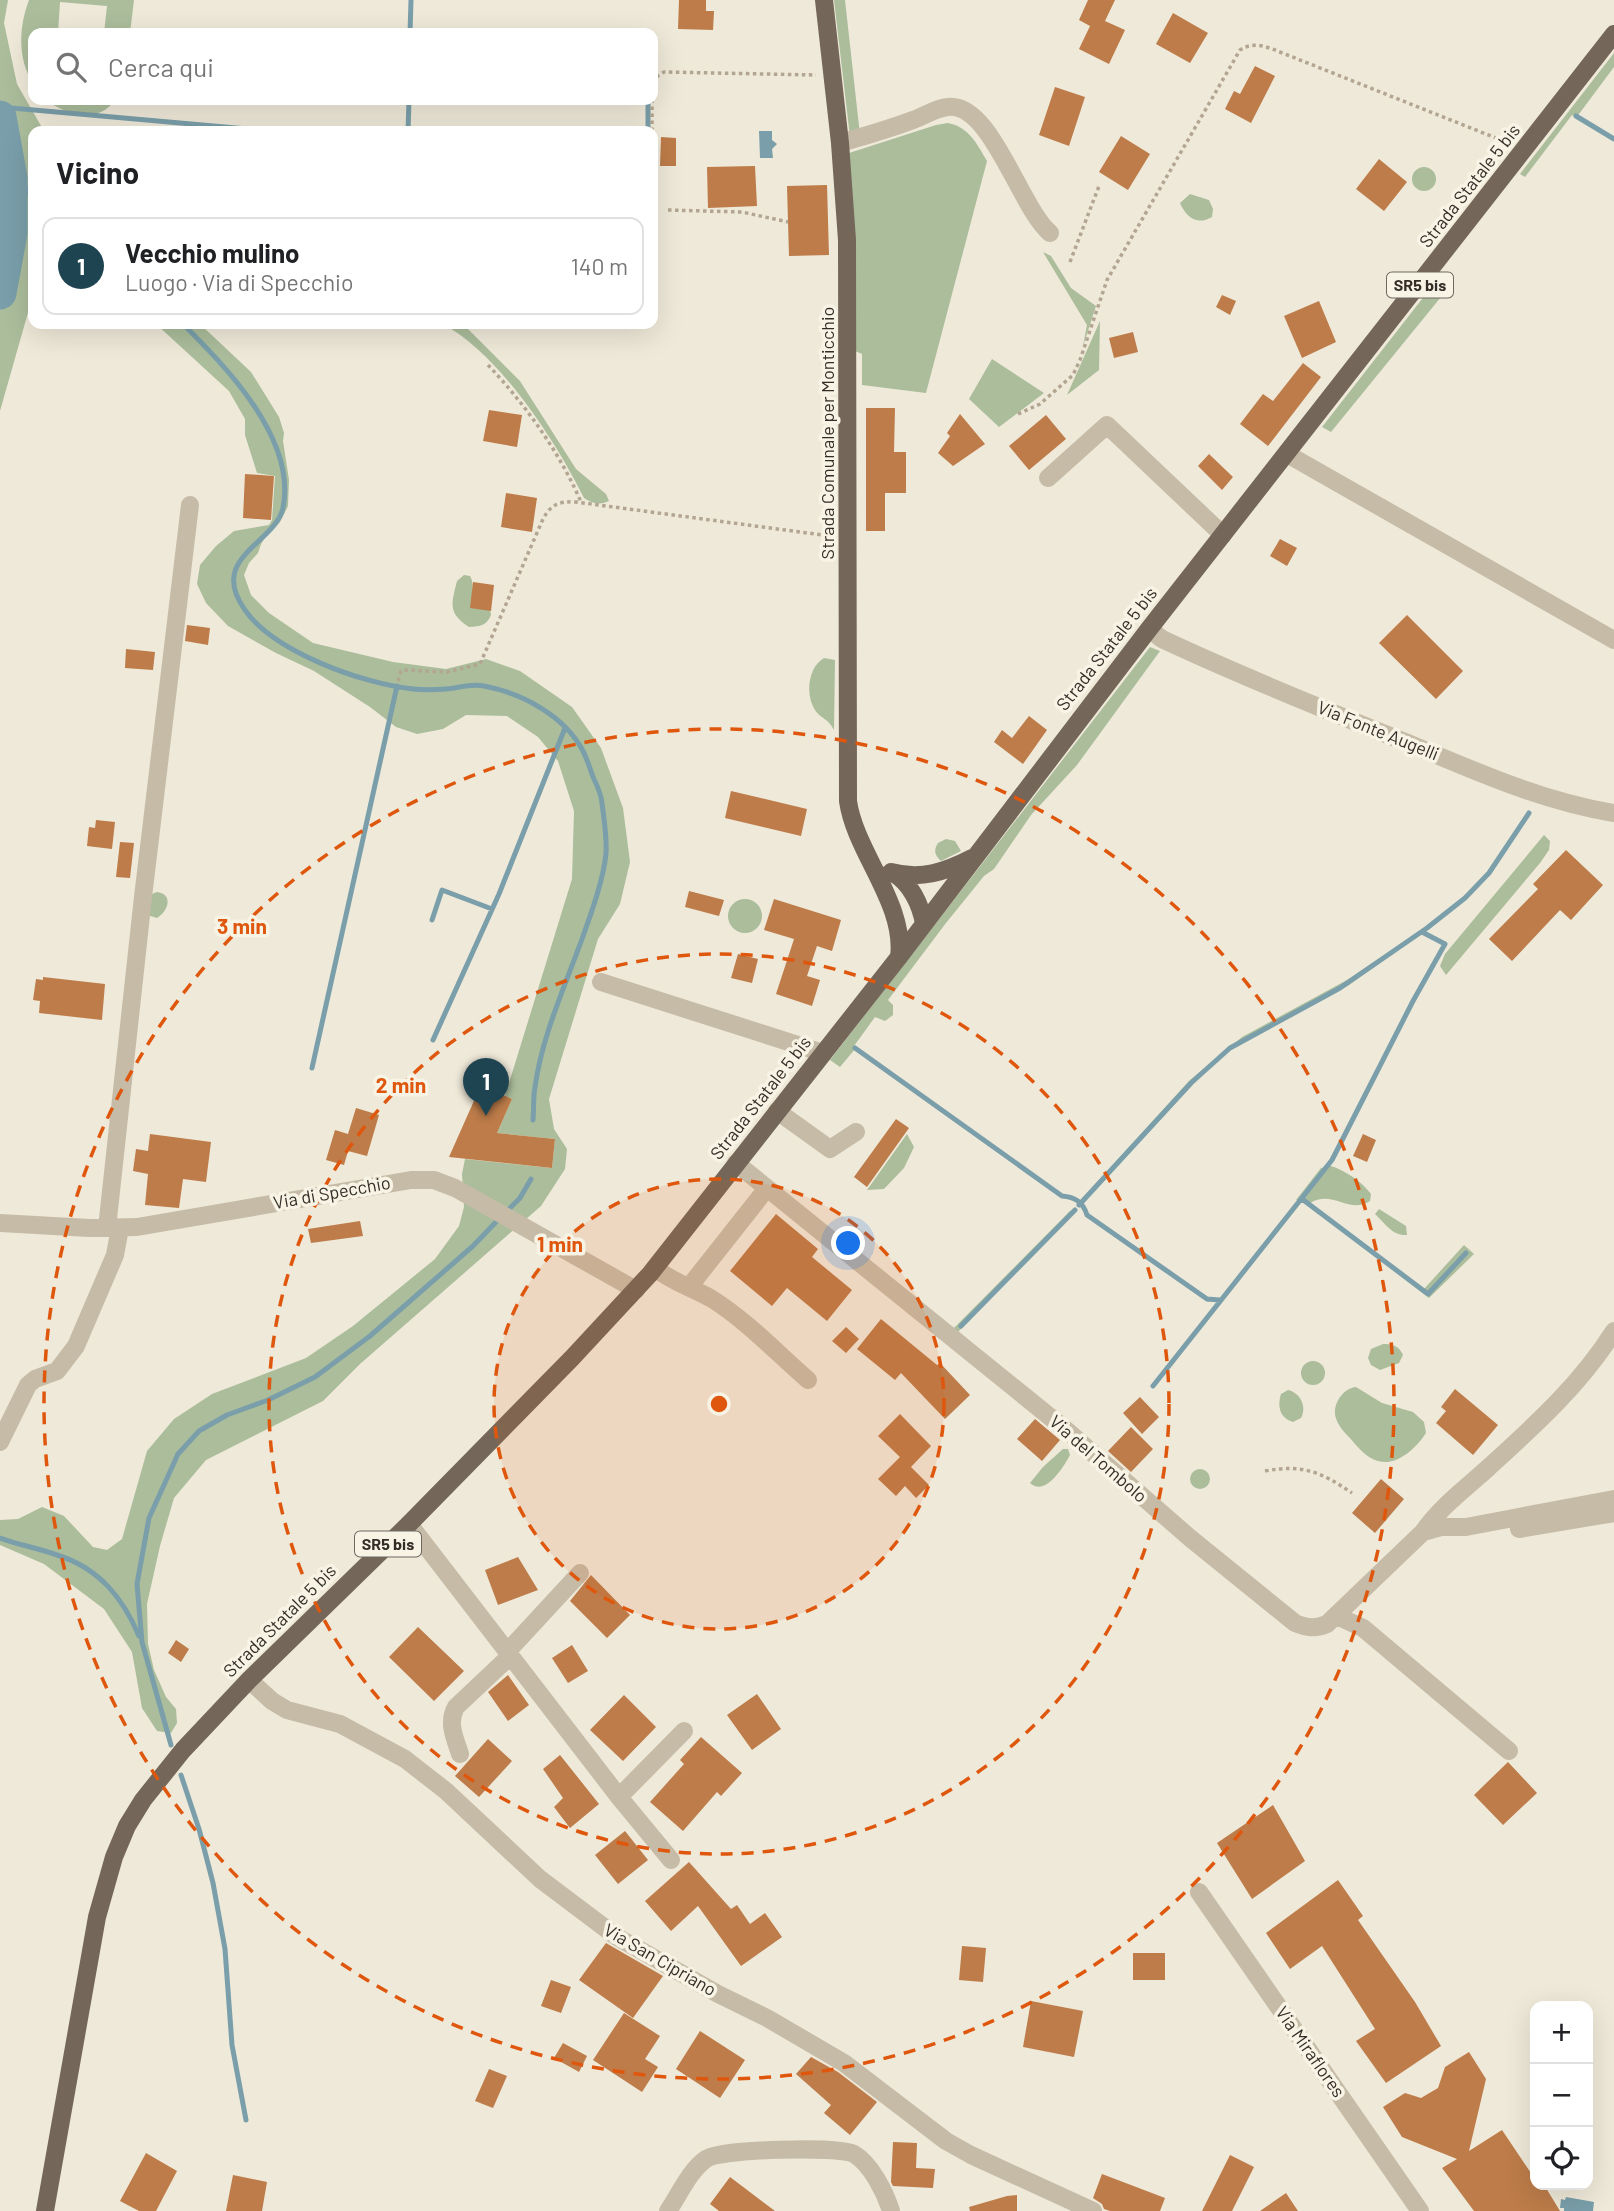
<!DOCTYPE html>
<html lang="it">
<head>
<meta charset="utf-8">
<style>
  :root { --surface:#fff; --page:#f2f2f2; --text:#202124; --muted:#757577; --line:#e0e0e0; --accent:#1f4451 }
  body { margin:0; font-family:Barlow,sans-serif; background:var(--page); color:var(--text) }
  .controls { position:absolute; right:21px; bottom:21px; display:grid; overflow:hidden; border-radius:14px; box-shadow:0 7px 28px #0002 }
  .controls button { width:63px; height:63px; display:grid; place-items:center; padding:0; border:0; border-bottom:2px solid var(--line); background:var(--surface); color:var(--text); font:35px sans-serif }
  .you { position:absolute; left:849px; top:1244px; width:24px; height:24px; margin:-18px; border:5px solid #fff; border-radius:50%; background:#1a73e8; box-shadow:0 0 0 10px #1a73e833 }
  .badge { display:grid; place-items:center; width:46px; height:46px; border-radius:50%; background:var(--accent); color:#fff; font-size:23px; font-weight:700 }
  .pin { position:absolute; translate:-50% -58px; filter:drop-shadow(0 2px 4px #0008) }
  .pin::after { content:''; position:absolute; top:37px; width:24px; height:21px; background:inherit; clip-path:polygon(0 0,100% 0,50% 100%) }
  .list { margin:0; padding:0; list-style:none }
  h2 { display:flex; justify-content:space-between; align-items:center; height:91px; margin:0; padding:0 28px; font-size:30px }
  h2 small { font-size:23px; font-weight:400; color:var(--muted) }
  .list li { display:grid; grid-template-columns:46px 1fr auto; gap:21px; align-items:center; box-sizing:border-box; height:98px; margin:0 14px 14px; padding:0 14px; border:2px solid var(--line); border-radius:14px }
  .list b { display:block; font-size:26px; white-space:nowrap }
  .list p { margin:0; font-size:23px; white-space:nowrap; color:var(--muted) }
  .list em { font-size:23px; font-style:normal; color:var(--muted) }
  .icon { flex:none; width:38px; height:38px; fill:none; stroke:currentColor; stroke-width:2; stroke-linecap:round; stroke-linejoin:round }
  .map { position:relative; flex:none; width:1614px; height:2211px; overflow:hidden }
  .search { position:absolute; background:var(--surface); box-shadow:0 7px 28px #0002; left:28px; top:28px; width:630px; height:77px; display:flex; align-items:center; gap:18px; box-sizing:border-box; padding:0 24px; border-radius:14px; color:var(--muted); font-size:26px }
  .panel { position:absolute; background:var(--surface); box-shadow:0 7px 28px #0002; left:28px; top:126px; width:630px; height:203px; border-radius:14px }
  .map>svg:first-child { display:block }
</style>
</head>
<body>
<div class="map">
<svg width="1614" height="2211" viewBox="0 0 1614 2211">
  <rect width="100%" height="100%" fill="#efe9d9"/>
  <path fill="#abbd9b" d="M0 0H8L4 23 17 84 44 131H33V295L0 411Z
    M29 0H134L130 33H104L107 6 60 2 58 33H33V83C17 59 19 26 29 0Z
    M834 0H845L860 135 850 137Z
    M1614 53V67L1576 118 1572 115 1525 177 1520 174Z
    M46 100H115C97 125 67 115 46 100Z
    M948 123C969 127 977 144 987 161L926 393 862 385V354L855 351 846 154 936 125Z
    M1412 179a12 12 0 1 1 24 0a12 12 0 1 1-24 0Z
    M1190 194 1209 200 1213 209 1212 217C1197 226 1186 217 1180 203Z
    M1043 252 1051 256 1071 288 1096 306 1083 346 1087 325Z
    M1440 276 1454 281 1331 432 1322 427Z
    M1100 321 1099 370 1067 395Z
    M156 324H200L251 372 279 417 284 433 283 441 289 480 288 506 280 522 266 536 261 544 258 553 249 563 244 575 251 595 269 613 313 643 393 662 446 669 486 659 520 671 572 707 601 748 623 808 630 862 620 904 598 939 549 1099 554 1129 567 1149 565 1169 541 1206 360 1364 323 1401 206 1460 174 1498 160 1546 147 1604 148 1644 154 1670 166 1697 176 1709 177 1723 171 1733 157 1731 142 1708 132 1652 104 1609 44 1564 0 1545V1520L18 1519 42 1507 64 1516 93 1547 107 1550 122 1539 147 1451 174 1419 212 1394 306 1358 353 1326 435 1259 459 1226 464 1207 462 1174 465 1159 552 1168 555 1139 497 1133 512 1099 505 1096 572 879 574 811 558 761 538 737 507 716 466 715 443 729 417 734 396 727 370 707 314 671 276 653 228 626 206 603 197 584 200 565 216 546 234 531 269 525 272 520 275 476 257 473 245 435V419L229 391Z
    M443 324H463L520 381 576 469 606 494 609 501C601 505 592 504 584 498 555 440 500 355 443 324Z
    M992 359 1044 393 999 427 969 399Z
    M464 575 470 576C476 587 469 593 475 605L490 609 491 615C486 626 481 626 469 627 448 613 451 605 457 581Z
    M1150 647 1160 651 1077 765 1031 815 994 869 984 876 946 923 888 1000 893 1005V1015L885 1021 875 1017 854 1046 1062 1195 1080 1201 1190 1080 1242 1037 1347 980 1422 930 1425 931 1349 985 1228 1051 1200 1077 1083 1203 1087 1214 1206 1298H1213L1208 1302 1086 1216C1081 1203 1076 1199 1062 1197L855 1049 840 1067 830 1060Z
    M824 658 835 660 834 730C827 717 822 720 815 710 805 695 808 667 824 658Z
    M1544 835 1550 841 1549 850 1540 863 1446 975 1440 966 1445 954Z
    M946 839 955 841 961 851 941 861C935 855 933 851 938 843Z
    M157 892C174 894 168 912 157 918L147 915 152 894Z
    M728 916a17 17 0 1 1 34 0a17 17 0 1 1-34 0Z
    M907 1134 914 1147 904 1168 884 1189 867 1190Z
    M1331 1166C1346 1171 1361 1181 1371 1194L1370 1201C1349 1215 1333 1189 1310 1203L1424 1289 1464 1245 1474 1254 1429 1298 1307 1204 1296 1200 1321 1168Z
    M1379 1209 1406 1226 1407 1235C1392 1236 1385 1223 1375 1214Z
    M1075 1210 957 1333 952 1330 1070 1211Z
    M1383 1344C1393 1344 1399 1346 1403 1355L1399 1363 1380 1370 1371 1365 1368 1358 1371 1349Z
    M1301 1373a12 12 0 1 1 24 0a12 12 0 1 1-24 0Z
    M1356 1387 1382 1403 1413 1412 1424 1422 1426 1433C1417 1447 1397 1467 1378 1461 1366 1458 1357 1446 1349 1437 1343 1431 1336 1423 1335 1414 1334 1402 1344 1388 1356 1387Z
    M1288 1390C1301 1393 1307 1407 1301 1418L1293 1422C1280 1418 1277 1407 1281 1394Z
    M1063 1449H1068L1070 1455C1063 1468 1045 1497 1030 1483L1043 1467Z
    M1190 1479a10 10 0 1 1 20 0a10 10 0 1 1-20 0Z"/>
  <path fill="#7a9faa" d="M759 131H772V140L777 144 772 149 773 158H760Z
    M1566 2197 1594 2202 1593 2211H1564V2208H1560L1561 2199 1565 2200Z"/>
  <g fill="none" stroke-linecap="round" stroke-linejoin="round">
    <path stroke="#7a9faa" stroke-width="5" d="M410 33 411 0
      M0 107 270 131
      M1576 116 1614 139
      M408 131 409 100
      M648 131V100
      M9 163 33 199
      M183 324C226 367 297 439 283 508 275 544 207 557 245 610 274 652 363 684 413 689 423 690 435 690 446 689 458 688 472 683 484 686 522 693 565 716 583 751 587 759 590 768 593 777 597 785 601 794 602 803 604 819 607 837 606 853 604 878 591 914 582 939 565 986 542 1036 535 1087 533 1097 534 1109 533 1120
      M432 920 442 890 492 909
      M433 1040 499 894 565 728
      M855 1048 1062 1196C1075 1197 1083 1202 1087 1215L1207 1299 1220 1300
      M312 1068 397 686
      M1302 1199 1428 1294 1466 1253
      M1079 1205 1191 1083 1230 1048 1340 988 1427 928 1465 898 1489 873 1529 813
      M510 1208 520 1198 531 1179
      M961 1326 1075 1210
      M1153 1386 1332 1160 1413 1001 1445 944 1422 932
      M0 1538C19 1545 38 1548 57 1555 99 1568 123 1598 139 1636
      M171 1745 142 1642 137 1584 149 1518 178 1454 199 1431 227 1415 268 1400 315 1377 370 1336 473 1246 496 1222
      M181 1775 199 1829 213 1883 225 1949 232 2045 246 2120"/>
    <path stroke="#7a9faa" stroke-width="33" d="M0 117 11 178V233L0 293"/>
  </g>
  <path fill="#bd7c49" d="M679 0H706V11H714L713 30 678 29Z
    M1088 0H1115L1105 21 1125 30 1109 64 1079 49 1090 26 1079 20Z
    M1173 13 1208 33 1190 63 1156 44Z
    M1255 66 1275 76 1251 123 1225 109 1234 91 1240 94Z
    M1055 87 1085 97 1069 146 1039 135Z
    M1121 136 1150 154 1128 190 1099 172Z
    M661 137 676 138V166H660Z
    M1379 159 1407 182 1384 211 1356 189Z
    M755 166 757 206 708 208 707 167Z
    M827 185 829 255 789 256 787 186Z
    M1222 295 1236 301 1230 315 1216 307Z
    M1319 301 1336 342 1302 358 1284 316Z
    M1133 332 1138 352 1114 358 1109 338Z
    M1303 363 1321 377 1268 446 1240 424 1263 394 1273 401Z
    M866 408H895L894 452H906V493H885V531H866Z
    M489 410 522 415 517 447 483 441Z
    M960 414 985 444 953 466 938 453 950 436 947 433Z
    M1046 415 1066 439 1029 470 1009 446Z
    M1209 454 1233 477 1222 490 1198 466Z
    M245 474 274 476 271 520 243 518Z
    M506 493 537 498 532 532 501 527Z
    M1280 539 1297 548 1287 566 1270 556Z
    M473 582 494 585 491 611 470 608Z
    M1407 615 1463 671 1436 699 1379 643Z
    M187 625 210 628 208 645 185 641Z
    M126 649 155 652 153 670 125 668Z
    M1029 716 1047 730 1023 764 994 742 1002 730 1012 738Z
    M731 791 807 809 801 836 725 818Z
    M96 820 115 822 112 849 87 846 89 827 95 828Z
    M120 842 134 843 130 878 116 877Z
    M1566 850 1603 885 1571 920 1560 910 1512 961 1489 939 1538 889 1533 884Z
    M689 891 724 900 719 916 685 907Z
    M774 899 841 920 832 951 817 946 807 976 820 980 812 1006 776 994 794 939 764 930Z
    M738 954 758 959 752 983 731 978Z
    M43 977 105 984 102 1020 39 1013 40 1001 33 1000 36 979 43 980Z
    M481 1085 512 1099 497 1133 555 1139 552 1168 449 1157Z
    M356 1108 379 1115 367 1156 348 1151 344 1165 326 1160 335 1130 348 1134Z
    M896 1119 909 1128 867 1187 854 1177Z
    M150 1134 211 1142 206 1182 183 1179 179 1208 145 1205 148 1174 133 1171 136 1149 148 1151Z
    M1363 1134 1376 1140 1367 1162 1353 1156Z
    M776 1214 818 1249 812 1257 852 1290 827 1321 787 1288 772 1306 730 1271Z
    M360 1221 363 1236 311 1243 308 1229Z
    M881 1319 937 1365 940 1363 970 1395 945 1419 901 1373 895 1380 857 1349Z
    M846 1327 859 1339 846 1353 832 1341Z
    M1455 1389 1498 1425 1473 1455 1436 1423 1446 1411 1441 1407Z
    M1140 1397 1159 1417 1142 1434 1123 1413Z
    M900 1414 931 1446 911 1467 929 1485 916 1498 905 1486 896 1496 878 1479 900 1457 878 1436Z
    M1035 1419 1060 1440 1042 1461 1017 1439Z
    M1131 1427 1153 1449 1131 1472 1108 1451Z
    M1381 1479 1404 1499 1375 1533 1352 1513Z
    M518 1557 538 1590 498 1605 485 1570Z
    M591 1575 630 1615 607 1638 570 1601Z
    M418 1627 464 1671 434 1701 389 1657Z
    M176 1640 189 1649 181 1662 168 1653Z
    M572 1645 588 1671 568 1683 552 1658Z
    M508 1675 529 1705 508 1721 488 1692Z
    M757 1694 781 1729 752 1750 727 1715Z
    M624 1695 656 1727 623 1761 590 1730Z
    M701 1737 742 1773 721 1796 717 1792 683 1831 650 1802 684 1764 680 1760Z
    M488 1739 512 1761 479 1797 455 1776Z
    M560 1755 599 1804 570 1828 554 1807 563 1798 543 1769Z
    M1508 1762 1537 1793 1503 1825 1474 1795Z
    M1273 1805 1305 1861 1252 1899 1217 1843Z
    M625 1831 648 1860 618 1884 595 1855Z
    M689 1862 731 1909 737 1905 750 1924 765 1913 782 1937 741 1966 698 1906 671 1931 645 1901Z
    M1338 1880 1363 1916 1358 1920 1415 2002 1441 2046 1386 2083 1356 2041 1375 2029 1322 1946 1290 1969 1266 1933Z
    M606 1943 663 1976 633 2018 579 1980Z
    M962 1946 986 1948 983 1982 959 1980Z
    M1133 1953H1165V1980H1133Z
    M551 1980 571 1987 561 2013 541 2006Z
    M1031 2001 1083 2011 1074 2057 1023 2047Z
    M624 2013 660 2036 645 2059 658 2067 642 2092 593 2060Z
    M700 2031 745 2060 720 2098 676 2069Z
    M563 2043 587 2056 579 2072 554 2058Z
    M1469 2052 1486 2079 1469 2151 1502 2130 1535 2179V2185H1539L1543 2190 1546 2188 1560 2211H1474L1442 2168 1457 2159 1402 2137 1383 2107 1405 2093 1421 2098 1438 2088 1445 2067Z
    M811 2057 838 2072 877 2102 850 2135 824 2113 831 2105 796 2074Z
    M489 2069 507 2076 493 2108 475 2101Z
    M893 2142 917 2143 916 2168 935 2169 933 2188 893 2186 891 2182Z
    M146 2153 177 2171 156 2211H139L120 2201Z
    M1230 2155 1254 2167 1232 2211H1202Z
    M1102 2174 1165 2198 1160 2211H1110L1104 2209 1102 2204 1093 2198Z
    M233 2175 267 2182 262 2211H226Z
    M730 2177 775 2211H719L710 2204Z
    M1286 2193 1298 2211H1260Z
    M1017 2195V2211H970L969 2207 1007 2196Z"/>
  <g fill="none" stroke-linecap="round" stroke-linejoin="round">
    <path stroke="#b2a591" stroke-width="3.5" stroke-dasharray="3.5 3.5" stroke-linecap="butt" d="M653 83 656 77 664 72 816 75
      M652 131V100
      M668 210 742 212 788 222
      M1070 262 1099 186
      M488 365C525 404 560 453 581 502
      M1018 414 1040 404 1073 375 1080 360 1107 280 1240 50C1255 40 1269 48 1285 54L1506 142
      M398 681 401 671 404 670 447 672 480 664 543 519C551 504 560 501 576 502L830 536
      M1265 1471C1303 1464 1321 1472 1352 1493"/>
    <path stroke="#c6bba6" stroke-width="18" d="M840 143C865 136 889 129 913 120 924 116 936 108 948 107 991 102 1020 208 1050 233
      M1287 454 1614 640
      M1048 478 1107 425 1223 535
      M1149 629 1162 639C1243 677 1325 710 1408 743 1475 771 1541 801 1614 813
      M601 982 823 1053
      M777 1111 830 1149 856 1132
      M736 1163 1065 1429 1190 1538 1295 1623C1307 1628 1316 1629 1327 1624L1423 1532 1441 1527H1466L1614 1499
      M0 1223 89 1228 137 1227 411 1180H434L455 1188 636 1290
      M107 1228 143 897 190 505
      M655 1268C672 1282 693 1288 712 1299 747 1321 777 1353 808 1380
      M689 1287 760 1197
      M0 1442 28 1385 35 1379 57 1371 76 1346 115 1255 120 1228
      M409 1524 619 1797 671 1860
      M1519 1529 1614 1513
      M1423 1532C1440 1507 1466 1488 1488 1468 1534 1426 1580 1385 1614 1331
      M1337 1616 1363 1628 1509 1751
      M507 1652 580 1573
      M249 1680 272 1701 287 1710 340 1724 405 1759 446 1791 540 1879 617 1937 718 1994 767 2018 844 2063 946 2141 971 2155 1093 2211
      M460 1754C455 1738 447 1723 456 1707L510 1656
      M619 1797 684 1731
      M1199 1892 1420 2211
      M668 2211C679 2195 690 2170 706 2159 720 2149 838 2146 854 2154 871 2164 885 2192 891 2211"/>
    <path stroke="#746759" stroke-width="18" d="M824 0 840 143 847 240 848 801C855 852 906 904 899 957
      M891 872C921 880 945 872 972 858
      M893 873C910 882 921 905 924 924
      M45 2211 97 1917 114 1857 127 1826 143 1800 183 1750 249 1680 409 1524 572 1358 650 1274 899 957 1149 629 1614 34"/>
  </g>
  <circle cx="719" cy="1404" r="225" fill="#df570d" fill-opacity=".12"/>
  <g fill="none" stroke="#df570d" stroke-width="3.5" stroke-dasharray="12 9">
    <circle cx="719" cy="1404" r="225"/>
    <circle cx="719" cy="1404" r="450"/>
    <circle cx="719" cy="1404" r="675"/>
  </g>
  <g text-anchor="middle" stroke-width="7" stroke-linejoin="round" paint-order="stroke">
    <g fill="#f7f3e5" stroke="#6e6860" stroke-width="2">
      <rect x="1387" y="272.5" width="66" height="25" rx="5"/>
      <rect x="355" y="1531.5" width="66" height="25" rx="5"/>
    </g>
    <g font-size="16" font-weight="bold" fill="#332d27">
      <text x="1420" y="291">SR5 bis</text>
      <text x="388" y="1550">SR5 bis</text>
    </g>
    <g font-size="18" fill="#332d27" stroke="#f7f3e5">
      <text transform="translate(1470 186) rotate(-52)" y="6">Strada Statale 5 bis</text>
      <text transform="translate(828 433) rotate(-90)" y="6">Strada Comunale per Monticchio</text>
      <text transform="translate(1107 649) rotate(-52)" y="6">Strada Statale 5 bis</text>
      <text transform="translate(1378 731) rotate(22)" y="6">Via Fonte Augelli</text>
      <text transform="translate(761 1098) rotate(-52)" y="6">Strada Statale 5 bis</text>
      <text transform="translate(332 1193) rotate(-10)" y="6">Via di Specchio</text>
      <text transform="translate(1098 1459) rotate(41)" y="6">Via del Tombolo</text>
      <text transform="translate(280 1621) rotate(-45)" y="6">Strada Statale 5 bis</text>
      <text transform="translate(660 1960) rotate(30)" y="6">Via San Cipriano</text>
      <text transform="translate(1310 2052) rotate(55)" y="6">Via Miraflores</text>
    </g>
  </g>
  <circle cx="719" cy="1404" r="10" fill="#df570d" stroke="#f7f3e5" stroke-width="3.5"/>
  <g font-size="21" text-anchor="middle" font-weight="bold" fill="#df570d" stroke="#f7f3e5" stroke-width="7" stroke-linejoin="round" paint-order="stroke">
    <text x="242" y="934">3 min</text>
    <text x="401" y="1093">2 min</text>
    <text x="560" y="1252">1 min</text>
  </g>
</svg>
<div class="controls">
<button>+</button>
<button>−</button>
<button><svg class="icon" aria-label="locate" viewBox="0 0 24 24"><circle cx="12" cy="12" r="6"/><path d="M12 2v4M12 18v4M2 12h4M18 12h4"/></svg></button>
</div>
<div class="you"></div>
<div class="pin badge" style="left:486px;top:1116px">1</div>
<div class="search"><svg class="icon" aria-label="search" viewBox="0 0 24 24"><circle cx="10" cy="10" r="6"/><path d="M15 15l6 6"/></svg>Cerca qui</div>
<section class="panel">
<h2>Vicino<small></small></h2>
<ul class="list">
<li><span class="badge">1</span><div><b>Vecchio mulino</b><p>Luogo · Via di Specchio</p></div><em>140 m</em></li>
</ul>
</section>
</div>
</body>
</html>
